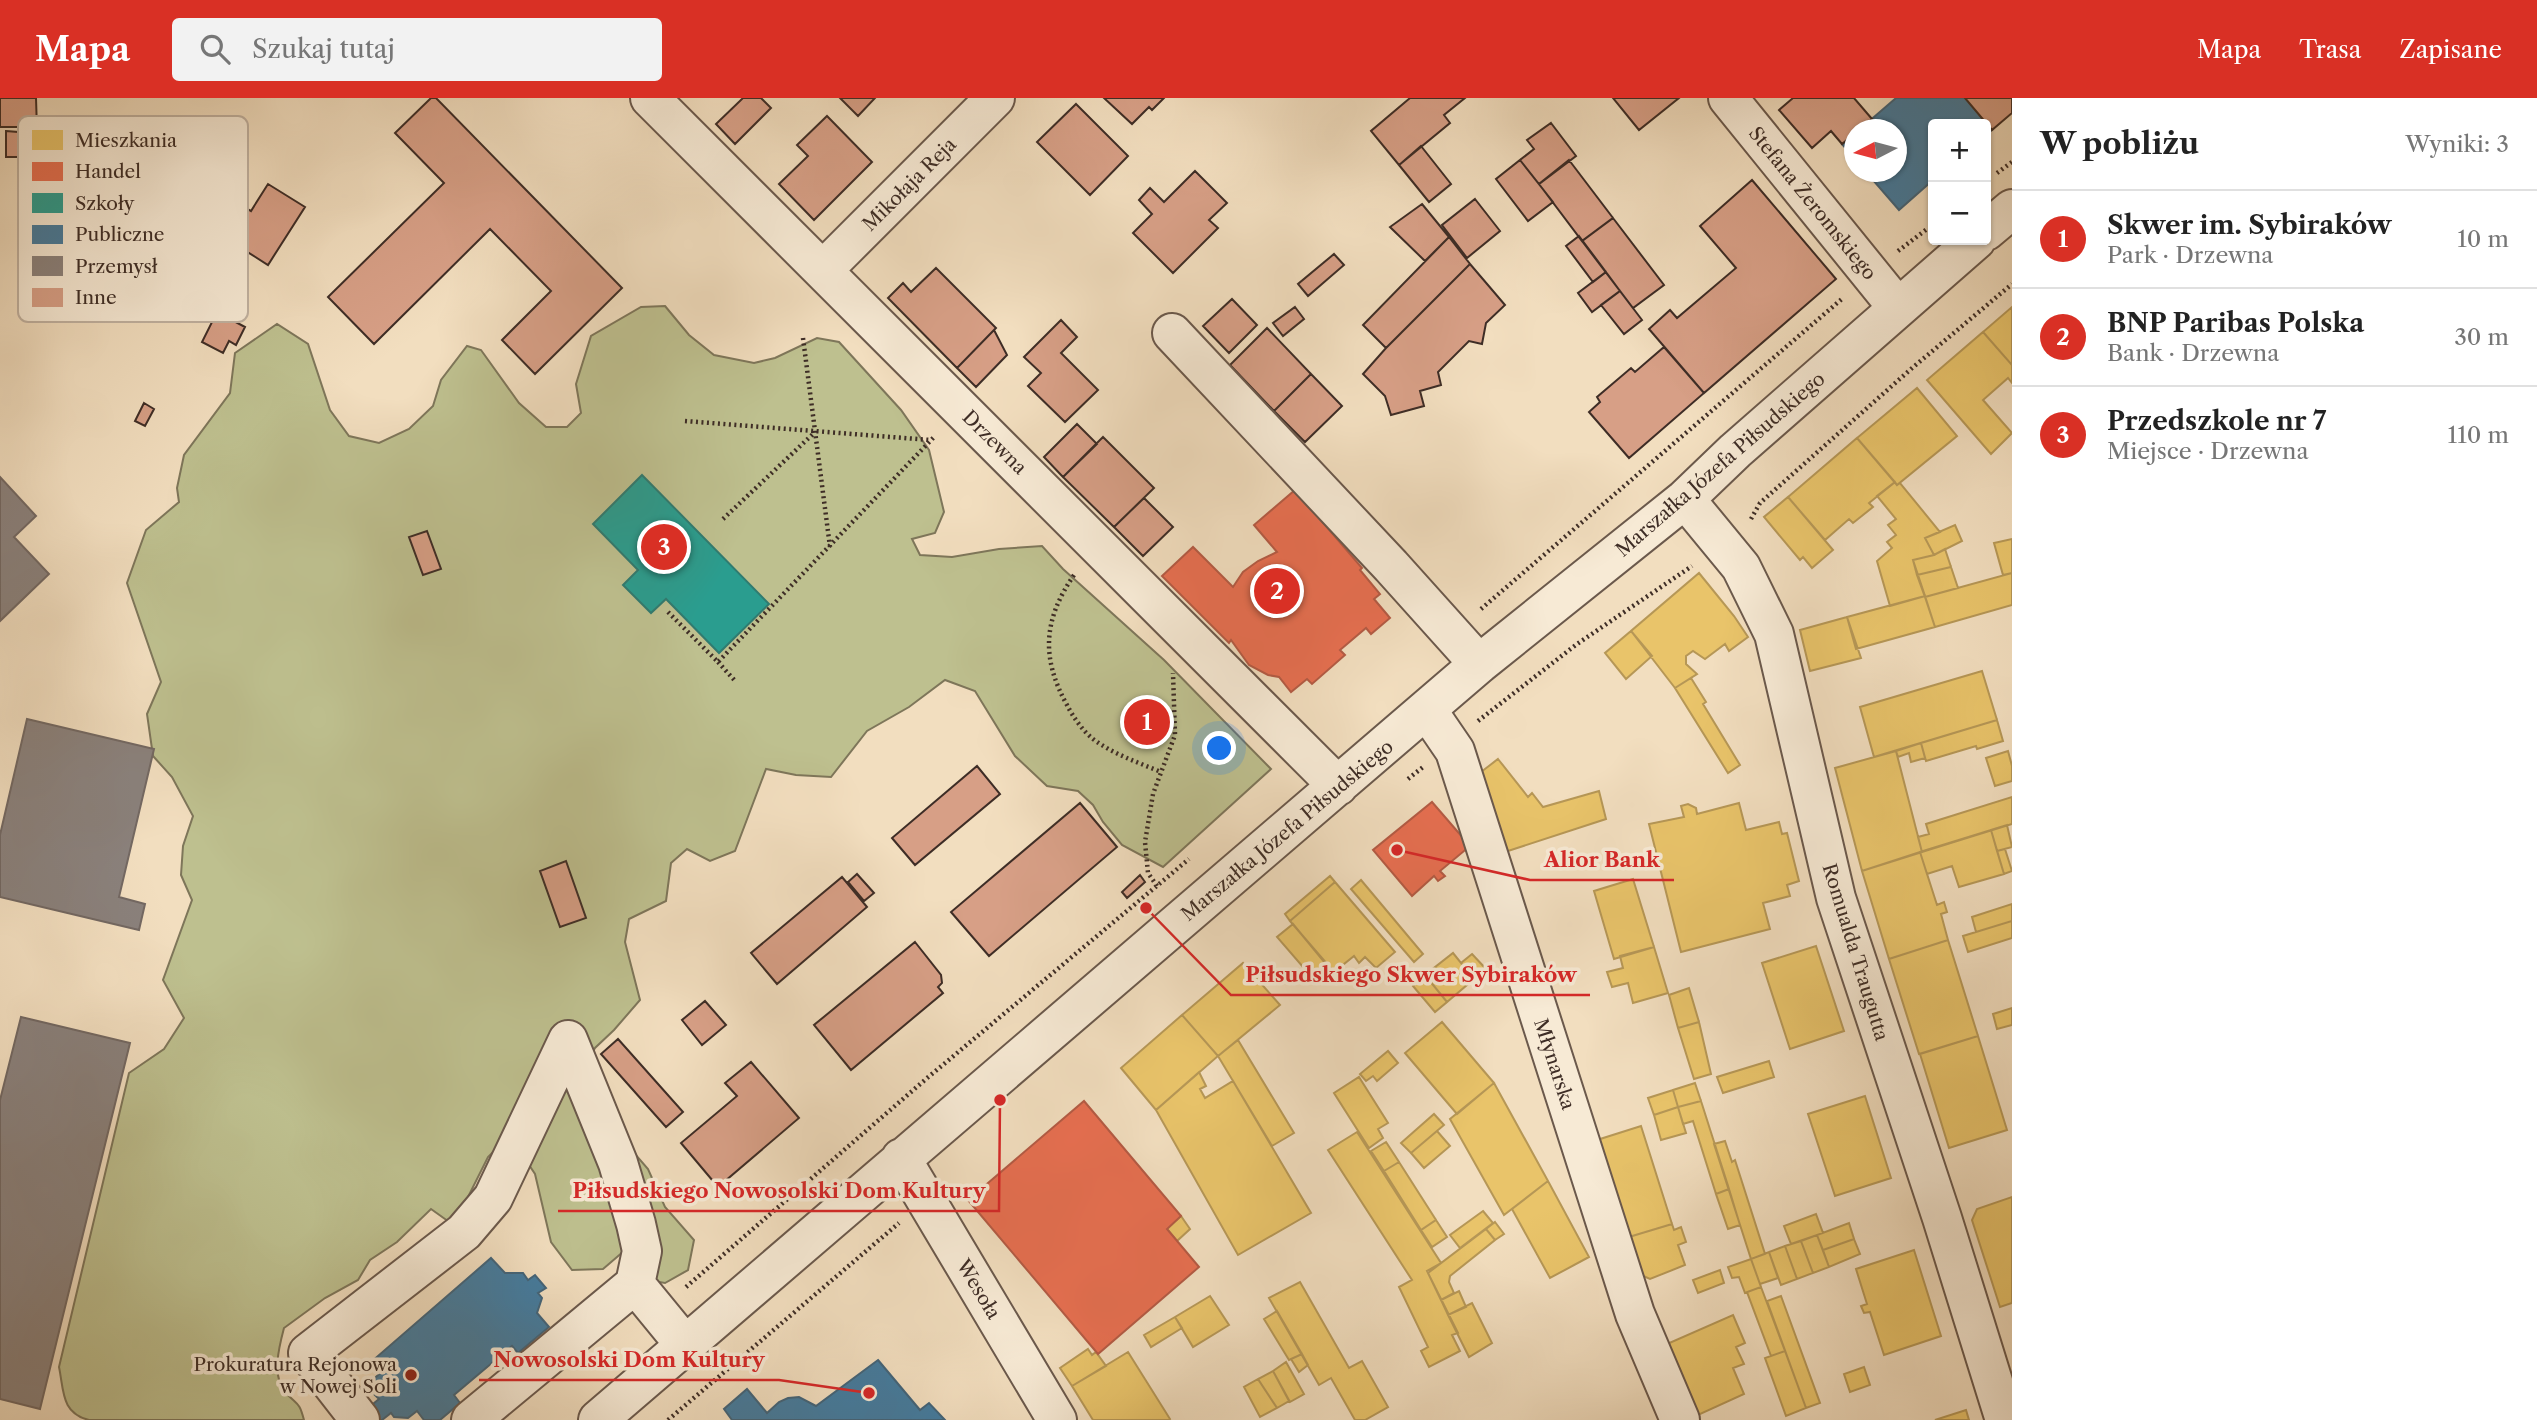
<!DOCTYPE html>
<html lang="pl">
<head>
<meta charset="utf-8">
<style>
  :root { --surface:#fff; --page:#f2f2f2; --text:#222; --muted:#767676; --line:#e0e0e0; --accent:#d93025 }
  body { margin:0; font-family:"Libre Caslon Text",serif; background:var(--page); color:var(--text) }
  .controls { position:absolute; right:21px; top:21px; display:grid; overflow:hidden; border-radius:7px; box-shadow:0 2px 5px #0004 }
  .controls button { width:63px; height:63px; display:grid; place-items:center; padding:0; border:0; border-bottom:2px solid var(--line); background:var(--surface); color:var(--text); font:35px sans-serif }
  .compass { position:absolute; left:1844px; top:21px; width:63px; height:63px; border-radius:50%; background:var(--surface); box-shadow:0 2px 5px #0004; rotate:264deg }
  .you { position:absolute; left:1220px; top:651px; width:24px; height:24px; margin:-18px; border:5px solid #fff; border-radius:50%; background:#1a73e8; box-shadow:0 0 0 10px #1a73e833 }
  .badge { display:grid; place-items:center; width:46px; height:46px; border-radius:50%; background:var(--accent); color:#fff; font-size:23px; font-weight:700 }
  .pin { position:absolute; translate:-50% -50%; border:4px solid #fff; box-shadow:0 2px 7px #0006 }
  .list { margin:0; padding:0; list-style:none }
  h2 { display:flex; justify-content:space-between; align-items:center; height:91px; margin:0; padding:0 28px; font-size:30px }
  h2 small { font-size:23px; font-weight:400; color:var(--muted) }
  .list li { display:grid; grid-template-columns:46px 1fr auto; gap:21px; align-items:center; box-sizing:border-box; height:98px; padding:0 28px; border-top:2px solid var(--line) }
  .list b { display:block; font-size:26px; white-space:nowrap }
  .list p { margin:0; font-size:23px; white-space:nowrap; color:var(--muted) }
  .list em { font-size:23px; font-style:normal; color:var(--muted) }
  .icon { flex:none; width:38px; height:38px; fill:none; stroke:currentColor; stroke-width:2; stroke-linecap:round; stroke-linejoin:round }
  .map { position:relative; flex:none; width:2012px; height:1322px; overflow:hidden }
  header { display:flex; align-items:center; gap:42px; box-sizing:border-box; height:98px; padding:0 35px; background:var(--accent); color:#fff }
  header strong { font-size:33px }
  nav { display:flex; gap:38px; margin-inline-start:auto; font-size:24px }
  .search { width:490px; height:63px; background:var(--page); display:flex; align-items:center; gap:18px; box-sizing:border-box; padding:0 24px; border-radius:7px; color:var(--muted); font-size:26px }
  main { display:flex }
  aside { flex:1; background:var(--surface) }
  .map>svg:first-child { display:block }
</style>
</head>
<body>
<header>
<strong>Mapa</strong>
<div class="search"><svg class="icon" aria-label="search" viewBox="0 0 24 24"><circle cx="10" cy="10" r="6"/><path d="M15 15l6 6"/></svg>Szukaj tutaj</div>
<nav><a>Mapa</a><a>Trasa</a><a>Zapisane</a></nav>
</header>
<main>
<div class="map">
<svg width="2012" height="1322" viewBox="0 0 2012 1322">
  <rect width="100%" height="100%" fill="#f2debf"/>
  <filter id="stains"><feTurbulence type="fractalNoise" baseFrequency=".00286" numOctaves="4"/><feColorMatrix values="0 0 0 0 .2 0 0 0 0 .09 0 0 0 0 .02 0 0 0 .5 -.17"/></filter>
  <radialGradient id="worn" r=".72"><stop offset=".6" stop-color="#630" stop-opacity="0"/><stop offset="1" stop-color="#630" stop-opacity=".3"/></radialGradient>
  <path fill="#bec08f" stroke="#7e765a" stroke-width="2" d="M665 208 689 237 714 257 754 265 775 260 817 240 839 244 901 312 929 352 944 414 935 435 912 441 920 457 952 459 999 451 1042 448 1063 471 1164 562 1271 671 1163 769 1122 747 1103 724 1093 707 1078 693 1047 688 1015 658 975 593 945 582 909 609 867 633 831 679 796 677 766 671 735 753 710 763 687 751 671 765 666 803 629 821 625 844 640 902 614 932 595 950 580 976 628 1048 648 1071 665 1109 694 1142 688 1172 665 1185 642 1181 624 1153 603 1171 572 1172 551 1144 535 1076 521 1055 497 1050 488 1059 457 1121 452 1126 431 1111 397 1144 370 1162 358 1182 325 1200 284 1230C279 1249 271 1279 286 1295 298 1308 299 1303 304 1322H89C61 1315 64 1293 59 1269L129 975 164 951 184 920 163 882 192 802 181 777 183 748 193 718 172 679 153 658 147 616 161 584 127 485 146 432 179 404 177 390 184 357 230 295 235 255 277 226 308 246 330 312 349 338 379 345 409 331 433 308 441 282 467 248 481 252 519 305 546 329H567L581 315 576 286 591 238 641 209Z"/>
  <path fill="#e9c46a" stroke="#b69756" stroke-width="2" d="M2012 209V267L1983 234Z
    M1983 234 2012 267V285L2008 280 1983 302 2012 335 1991 356 1927 282Z
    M1917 290 1957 338 1897 387 1857 340Z
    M1857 340 1895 384 1869 405 1873 409 1853 425 1849 421 1825 442 1788 399Z
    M1895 384 1897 387 1900 385 1940 434 1925 440 1934 457 1913 462 1925 498 1890 508 1877 463 1892 450 1887 444 1896 437 1888 427 1896 421 1877 398Z
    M1788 399 1833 452 1812 470 1803 459 1800 462 1764 419Z
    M1955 427 1962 443 1934 457 1925 440Z
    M2012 441V475L2003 477 1994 445Z
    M1945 451 1951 469 1917 477 1913 462 1934 457Z
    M1951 469 1958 490 1925 499 1917 477Z
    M1699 475 1734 518 1748 539 1729 553 1725 546 1705 561 1693 553 1686 558V566L1697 576 1675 590 1631 533Z
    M2012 475V507L1935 529 1925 499Z
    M1925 498 1935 529 1856 551 1847 519Z
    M1847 519 1861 560 1810 573 1800 532Z
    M1631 533 1652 558 1626 581 1605 555Z
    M1982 573 1997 622 1874 659 1860 609Z
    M1691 580 1706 604 1703 606 1740 667 1728 675 1675 590Z
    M1997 622 2003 643 1977 651 1976 648 1926 663 1921 645Z
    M1921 645 1925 660 1911 664 1909 655 1898 659 1896 653Z
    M1896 653 1922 754 1862 773 1835 670Z
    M2008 653 2012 668V683L1995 688 1986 660Z
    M1498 661 1528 699 1532 695 1543 709 1599 693 1606 721 1505 754 1481 674Z
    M2012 699V726L1922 754 1918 739 1929 736 1926 726Z
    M1739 705 1746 732 1779 724 1782 736 1787 735 1799 783 1787 787 1790 798 1763 805 1770 831 1681 854 1649 726 1684 719 1681 708 1688 706 1696 710 1697 716Z
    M2007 727 2012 749 1997 753 1991 732Z
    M1991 732 2004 776 1959 789 1952 768 1927 776 1920 754Z
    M2005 751 2012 773 2004 776 1997 753Z
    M1920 754 1937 807 1944 804 1947 814 1941 816 1948 842 1889 861 1862 773Z
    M1330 778 1335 784 1290 823 1285 816Z
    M1633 781 1654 849 1614 861 1594 793Z
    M1361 782 1423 856 1414 864 1351 791Z
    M1335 784 1395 854 1376 870 1365 859 1359 865 1354 858 1334 874 1290 823Z
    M2012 806V823L1976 834 1972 819Z
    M2012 823V840L1968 854 1963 838Z
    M1293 826 1330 871 1316 884 1277 839Z
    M1948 842 1978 938 1919 956 1889 861Z
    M1816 848 1844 933 1790 951 1762 865Z
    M1654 849 1668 895 1633 905 1628 885 1612 889 1607 874 1623 870 1620 858Z
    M1453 855 1474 881 1447 904 1425 877Z
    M1472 856 1486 871 1474 881 1461 865Z
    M1243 865 1280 907 1218 958 1182 917Z
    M1425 877 1447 904 1435 914 1413 888Z
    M1689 890 1699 924 1678 930 1669 897Z
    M2012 910V927L1997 931 1993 916Z
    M1182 917 1218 958 1156 1012 1121 970Z
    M1442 924 1494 985 1457 1016 1405 955Z
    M1699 924 1711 976 1694 981 1678 930Z
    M1978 938 2007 1032 1949 1050 1920 956Z
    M1238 942 1294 1035 1272 1048 1218 958Z
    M1388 953 1398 965 1377 983 1373 978 1366 983 1360 976Z
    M1769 963 1774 979 1723 995 1717 979Z
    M1199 974 1206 988 1200 991 1205 1000 1233 983 1311 1115 1238 1157 1156 1012Z
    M1359 979 1388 1025 1378 1031 1383 1040 1369 1050 1334 995Z
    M1494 985 1548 1083 1504 1117 1450 1021Z
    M1695 985 1701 1003 1678 1009 1673 992Z
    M1673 992 1678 1009 1654 1017 1648 1000Z
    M1865 998 1891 1080 1835 1098 1808 1016Z
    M1701 1003 1729 1091 1716 1096 1693 1023 1683 1026 1678 1009Z
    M1678 1009 1686 1035 1661 1042 1654 1017Z
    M1434 1016 1444 1027 1411 1055 1401 1045Z
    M1641 1028 1672 1126 1629 1139 1597 1042Z
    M1437 1033 1450 1048 1424 1070 1411 1055Z
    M1357 1034 1441 1165 1427 1173 1458 1235 1452 1237 1460 1253 1429 1269 1421 1253 1428 1249 1399 1189 1412 1182 1328 1052Z
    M1725 1043 1732 1064 1735 1062 1765 1156 1751 1161 1714 1046Z
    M1386 1044 1399 1064 1384 1073 1371 1053Z
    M1399 1064 1436 1122 1421 1132 1384 1073Z
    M1548 1083 1589 1159 1550 1180 1512 1111Z
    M1729 1091 1740 1127 1728 1131 1716 1096Z
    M2012 1099V1205L2000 1209 1972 1122 1977 1111Z
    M1483 1113 1493 1125 1460 1150 1450 1137Z
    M1816 1116 1823 1135 1791 1146 1784 1128Z
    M1181 1118 1190 1131 1177 1143 1167 1131Z
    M1436 1122 1447 1139 1432 1149 1421 1132Z
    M1495 1124 1504 1136 1495 1142 1486 1131Z
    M1849 1125 1854 1141 1823 1152 1817 1137Z
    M1672 1126 1674 1132 1681 1129 1686 1144 1678 1147 1685 1167 1650 1181 1641 1177 1629 1139Z
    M1486 1131 1495 1142 1450 1178 1449 1184 1454 1195 1441 1202 1428 1175Z
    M1817 1137 1829 1169 1813 1175 1801 1143Z
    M1854 1141 1860 1156 1829 1169 1823 1152Z
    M1801 1143 1813 1175 1797 1181 1785 1148Z
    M1785 1148 1797 1181 1781 1187 1769 1154Z
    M1914 1152 1941 1238 1884 1257 1870 1214 1864 1215 1861 1208 1867 1206 1856 1171Z
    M1769 1154 1778 1180 1760 1186 1751 1161Z
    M1751 1161 1761 1189 1745 1195 1739 1179 1732 1180 1728 1169Z
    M1720 1172 1724 1185 1698 1195 1693 1182Z
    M1300 1184 1349 1270 1362 1263 1388 1309 1365 1322H1355L1331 1280 1319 1287 1269 1200Z
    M1761 1189 1785 1253 1771 1258 1747 1194Z
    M1459 1193 1466 1209 1448 1217 1441 1202Z
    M1210 1198 1229 1227 1193 1249 1175 1219Z
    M1781 1198 1820 1305 1806 1310 1767 1203Z
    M1472 1205 1492 1245 1469 1259 1448 1217Z
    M1277 1213 1302 1256 1289 1262 1264 1221Z
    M1733 1217 1745 1245 1736 1249 1744 1266 1733 1270 1744 1296 1698 1317 1667 1246Z
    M1175 1219 1182 1230 1151 1249 1144 1237Z
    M1088 1251 1092 1257 1096 1254 1106 1268 1072 1288 1060 1270Z
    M1785 1253 1806 1310 1786 1318 1765 1260Z
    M1128 1254 1170 1321 1169 1322H1093L1072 1288Z
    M1302 1256 1308 1267 1299 1274 1291 1261Z
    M1286 1264 1304 1296 1290 1304 1273 1273Z
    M1864 1269 1870 1287 1850 1294 1844 1276Z
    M1273 1273 1289 1303 1277 1310 1258 1281Z
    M1258 1281 1277 1310 1260 1319 1244 1289Z
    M1966 1312 1969 1322H1935Z"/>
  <path fill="#e76f51" stroke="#b45b44" stroke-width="2" d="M1295 392 1362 470 1360 472 1380 496 1374 501 1390 520 1371 536 1366 530 1340 552 1345 557 1312 586 1307 581 1291 594 1279 579 1268 577 1249 567 1231 542 1229 545 1162 478 1193 449 1233 489 1243 474 1258 463 1277 454 1254 427Z
    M1432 704 1470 748 1440 773 1445 778 1438 783 1434 778 1412 798 1373 752Z
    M1084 1003 1181 1118 1167 1131 1199 1169 1098 1256 968 1102Z"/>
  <path fill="#2a9d8f" stroke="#307b70" stroke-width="2" d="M642 377 769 506 719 555 666 501 651 515 623 487 638 472 593 426Z"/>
  <path fill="#457b9d" stroke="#436479" stroke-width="2" d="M1896 0H1965L1992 32 1986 37V26H1933V82L1899 112 1866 74H1896V32H1859Z
    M1854 36V60L1842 46Z
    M491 1160 505 1175H523L528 1182 535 1177 546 1190 538 1195 542 1200 537 1215 549 1229 518 1255 512 1248 454 1297 460 1305 440 1322H424L417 1313 408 1320 394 1319 391 1315 382 1322H376L367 1311 379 1301 373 1295 374 1281 380 1275 371 1264Z
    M878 1262 920 1312 929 1305 945 1322H732L724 1311 747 1291 767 1315 779 1304 788 1300 799 1299 816 1308Z"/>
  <path fill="#8a817c" stroke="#736862" stroke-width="2" d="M0 379 36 418 14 439 49 476 0 523Z
    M27 621 154 651 119 799 145 806 139 832 0 799V737Z
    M21 919 130 945 40 1311 0 1301V1002Z"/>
  <path fill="#d79f86" stroke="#3e2d26" stroke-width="2" d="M0 0H36L37 32 20 33V29H0Z
    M431 0H436L622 190 535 276 502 242 551 193 490 131 374 246 328 199 444 85 395 35Z
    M743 0H761L771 10 735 46 716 26Z
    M840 0H875L858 18Z
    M1104 0H1164L1152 12 1149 9 1132 26Z
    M1410 0H1465L1444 17 1450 25 1399 67 1371 33Z
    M1613 0H1679L1639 32Z
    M1793 0H1854L1872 21 1859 32H1854V36L1842 46 1831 33 1812 50 1779 12Z
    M1965 0H2012V15L1992 32Z
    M1076 6 1128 58 1090 97 1037 44Z
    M827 18 872 64 814 122 779 86 808 58 797 47Z
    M1551 25 1576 58 1539 86 1520 62 1534 51 1527 42Z
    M6 33 18 34 19 59H6Z
    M1421 48 1451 86 1429 104 1399 67Z
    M1520 62 1553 104 1528 123 1496 81Z
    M1569 62 1613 120 1582 143 1539 86Z
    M178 67 251 113 268 86 305 109 268 167 159 98Z
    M1195 73 1227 105 1209 122 1218 130 1173 175 1133 135 1152 116 1139 102 1150 90 1164 104Z
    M1752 82 1836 181 1704 295 1649 231 1670 212 1677 220 1736 170 1700 128Z
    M1475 101 1500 133 1467 160 1442 127Z
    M1422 106 1449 139 1425 163 1390 129Z
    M1613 120 1664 187 1633 210 1582 143Z
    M1579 138 1606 174 1593 184 1566 148Z
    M1449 139 1470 166 1386 250 1363 227Z
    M1334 156 1344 167 1308 198 1298 186Z
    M1470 166 1505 207 1486 225 1482 246 1469 243 1438 274 1441 287 1420 293 1424 308 1391 317 1385 298 1363 276 1386 250Z
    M936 170 996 230 957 270 888 200 903 185 911 194Z
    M1606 174 1620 193 1592 214 1578 195Z
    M1620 193 1642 222 1624 236 1601 207Z
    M1232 201 1257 227 1229 255 1203 228Z
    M1295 209 1304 221 1283 238 1273 225Z
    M217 214 245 229 236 247 229 243 223 255 202 244Z
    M1061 222 1077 239 1061 255 1098 292 1065 324 1028 288 1041 275 1024 259Z
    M1267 230 1311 276 1274 313 1230 267Z
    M994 232 1007 257 976 289 957 270Z
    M1664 249 1704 295 1629 360 1589 314 1600 304 1597 299 1631 270 1635 274Z
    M1311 276 1342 308 1305 344 1274 313Z
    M144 305 154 311 145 328 135 323Z
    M1077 326 1097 346 1063 379 1044 359Z
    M1103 339 1154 390 1114 429 1063 379Z
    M1144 400 1173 429 1143 458 1114 429Z
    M427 433 441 471 423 477 409 439Z
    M977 668 1000 696 915 767 892 740Z
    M1080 705 1117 749 989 858 951 814Z
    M566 763 586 820 560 829 540 773Z
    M857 776 874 795 864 803 848 784Z
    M1140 777 1145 784 1127 800 1122 794Z
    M842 779 867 809 777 886 751 855Z
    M915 844 941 877 942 885 938 889 943 895 851 972 814 927Z
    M705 903 726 927 702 947 682 922Z
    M618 941 683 1014 666 1029 601 956Z
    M751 964 799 1020 718 1089 681 1045 737 998 725 985Z"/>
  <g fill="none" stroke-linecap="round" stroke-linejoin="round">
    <defs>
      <path id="minor" d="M650 0 1338 688
        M1728 0 1898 210
        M1986 133 2012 111
        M823 172 995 0
        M1172 235 1391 468 1479 566
        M1685 401 1741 469 1774 536 1836 800 1942 1120 2005 1322
        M1427 612 1455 653 1635 1216 1680 1322
        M901 1060 1057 1322
        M635 1186 685 1247
        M360 1322 308 1255 464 1134 493 1100 568 942 618 1065 636 1126 642 1153 635 1186 471 1322
        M598 1322 1479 566 1685 401 1735 353 1976 142"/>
    </defs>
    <use href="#minor" stroke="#6b594c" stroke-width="42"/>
    <path stroke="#3e2d26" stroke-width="4.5" stroke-dasharray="2 3.5" stroke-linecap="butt" d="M1997 75 2012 64
      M1898 153 1927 131
      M803 240 830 449
      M685 323 930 342
      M723 421 814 335
      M1751 421 1760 405 1911 271 2012 186
      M1074 477C1043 522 1041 560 1067 607 1073 619 1083 633 1093 641 1113 656 1137 664 1161 674
      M1481 511 1843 200
      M668 514 718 564 935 338
      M718 564 736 584
      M1478 623 1577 546 1692 468
      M1408 681 1423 669
      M1157 788 1148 775 1145 744 1153 696 1175 637 1173 575
      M686 1189 926 981 1189 761
      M668 1322 899 1125"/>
    <use href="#minor" stroke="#f7ead5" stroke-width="38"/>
  </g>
  <circle fill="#8f2418" stroke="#f7ead5" stroke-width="2.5" cx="411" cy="1277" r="7"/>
  <g text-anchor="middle" stroke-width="7" stroke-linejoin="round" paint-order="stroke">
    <g font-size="19" fill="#3e2d26" stroke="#f7ead5">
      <text transform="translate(909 86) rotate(-45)" y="7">Mikołaja Reja</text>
      <text transform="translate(1813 105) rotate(51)" y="7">Stefana Żeromskiego</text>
      <text transform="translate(995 344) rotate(45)" y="7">Drzewna</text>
      <text transform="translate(1720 366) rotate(-41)" y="7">Marszałka Józefa Piłsudskiego</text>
      <text transform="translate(1287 732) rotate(-40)" y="7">Marszałka Józefa Piłsudskiego</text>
      <text transform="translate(1856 854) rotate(73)" y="7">Romualda Traugutta</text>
      <text transform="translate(1555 966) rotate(72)" y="7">Młynarska</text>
      <text transform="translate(979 1191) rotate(59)" y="7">Wesoła</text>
    </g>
    <g font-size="19" fill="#3e2d26" stroke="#f7ead5" text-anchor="end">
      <text x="397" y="1273">Prokuratura Rejonowa<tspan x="397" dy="22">w Nowej Soli</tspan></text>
    </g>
  </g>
  <rect x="18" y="18" width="230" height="206" rx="10" fill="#f7ead5" stroke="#c0b1a0" stroke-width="2"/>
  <rect x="32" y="32" width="31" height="20" fill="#e9c46a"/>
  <rect x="32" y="64" width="31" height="19" fill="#e76f51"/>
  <rect x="32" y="95" width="31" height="20" fill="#2a9d8f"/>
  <rect x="32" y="127" width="31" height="19" fill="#457b9d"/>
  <rect x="32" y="158" width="31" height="20" fill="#8a817c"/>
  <rect x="32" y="190" width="31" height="19" fill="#d79f86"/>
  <g font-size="19" fill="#3e2d26">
    <text x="75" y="49">Mieszkania</text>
    <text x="75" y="80">Handel</text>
    <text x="75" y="112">Szkoły</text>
    <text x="75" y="143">Publiczne</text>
    <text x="75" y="175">Przemysł</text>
    <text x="75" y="206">Inne</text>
  </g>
  <path fill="none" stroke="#d62828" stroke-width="2.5" d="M1397 752L1530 782H1674M1146 810L1231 897H1590M1000 1002L999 1113H558M869 1295L779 1282H479"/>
  <g fill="#d62828" stroke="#f7ead5" stroke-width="2.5">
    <circle cx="1397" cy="752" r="7"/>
    <circle cx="1146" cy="810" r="7"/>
    <circle cx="1000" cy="1002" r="7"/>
    <circle cx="869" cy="1295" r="7"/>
  </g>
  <g font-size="21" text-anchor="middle" font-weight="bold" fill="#d62828" stroke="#f7ead5" stroke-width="7" stroke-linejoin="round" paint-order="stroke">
    <text x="1602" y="769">Alior Bank</text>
    <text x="1411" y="884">Piłsudskiego Skwer Sybiraków</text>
    <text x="779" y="1100">Piłsudskiego Nowosolski Dom Kultury</text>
    <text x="629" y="1269">Nowosolski Dom Kultury</text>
  </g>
  <rect width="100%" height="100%" filter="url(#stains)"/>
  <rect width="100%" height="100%" fill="url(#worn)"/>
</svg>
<div class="controls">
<button>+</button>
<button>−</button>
</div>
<svg class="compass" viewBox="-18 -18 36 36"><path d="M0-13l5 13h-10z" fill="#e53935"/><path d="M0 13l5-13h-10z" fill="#767676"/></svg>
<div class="you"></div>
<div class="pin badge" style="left:1147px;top:624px">1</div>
<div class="pin badge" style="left:1277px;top:493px">2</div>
<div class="pin badge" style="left:664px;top:449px">3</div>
</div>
<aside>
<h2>W pobliżu<small>Wyniki: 3</small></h2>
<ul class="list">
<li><span class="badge">1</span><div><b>Skwer im. Sybiraków</b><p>Park · Drzewna</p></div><em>10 m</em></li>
<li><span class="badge">2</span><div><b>BNP Paribas Polska</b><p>Bank · Drzewna</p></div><em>30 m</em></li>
<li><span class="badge">3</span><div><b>Przedszkole nr 7</b><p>Miejsce · Drzewna</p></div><em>110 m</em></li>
</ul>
</aside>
</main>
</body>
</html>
